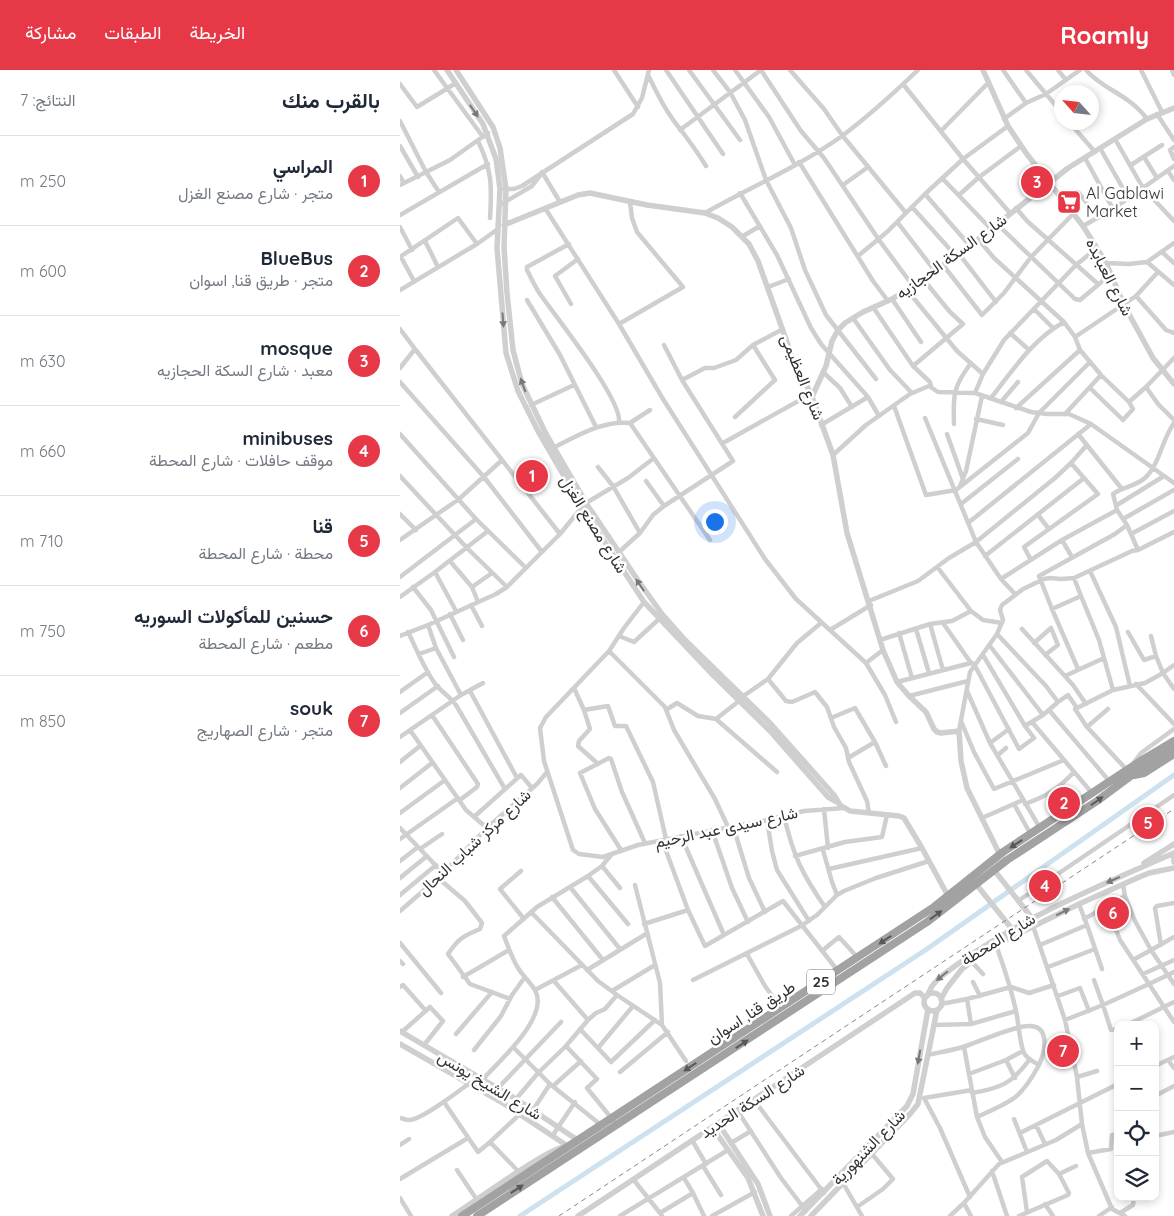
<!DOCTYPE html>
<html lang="ar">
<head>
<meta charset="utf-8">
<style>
  :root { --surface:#fff; --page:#f2f2f3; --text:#1f2937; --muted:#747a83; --line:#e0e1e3; --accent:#e63846 }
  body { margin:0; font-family:Quicksand,Vazirmatn,sans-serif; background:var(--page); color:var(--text); direction:rtl }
  .controls { position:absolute; right:15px; bottom:15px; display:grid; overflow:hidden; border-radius:10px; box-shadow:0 2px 8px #0003 }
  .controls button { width:45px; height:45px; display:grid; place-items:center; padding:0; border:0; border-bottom:1px solid var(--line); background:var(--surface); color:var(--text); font:25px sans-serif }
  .compass { position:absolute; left:654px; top:15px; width:45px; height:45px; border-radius:50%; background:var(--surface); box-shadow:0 2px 8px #0003; rotate:297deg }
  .you { position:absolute; left:314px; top:451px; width:18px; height:18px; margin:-12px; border:4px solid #fff; border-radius:50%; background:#1a73e8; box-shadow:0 0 0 8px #1a73e833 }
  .badge { display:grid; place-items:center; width:32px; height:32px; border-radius:50%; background:var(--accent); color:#fff; font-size:16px; font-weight:700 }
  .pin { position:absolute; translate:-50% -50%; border:2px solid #fff; box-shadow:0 1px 5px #0006 }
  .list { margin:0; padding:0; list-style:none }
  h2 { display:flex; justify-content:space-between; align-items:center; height:65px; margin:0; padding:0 20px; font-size:21px }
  h2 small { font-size:16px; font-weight:400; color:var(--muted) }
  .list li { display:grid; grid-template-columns:32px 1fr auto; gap:15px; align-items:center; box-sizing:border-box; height:90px; padding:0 20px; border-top:1px solid var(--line) }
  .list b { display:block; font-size:19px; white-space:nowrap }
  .list p { margin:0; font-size:16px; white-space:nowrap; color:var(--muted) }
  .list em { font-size:16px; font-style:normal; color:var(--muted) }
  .icon { flex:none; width:28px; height:28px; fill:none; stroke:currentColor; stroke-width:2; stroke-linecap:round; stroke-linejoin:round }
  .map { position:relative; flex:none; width:774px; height:1146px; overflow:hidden; direction:ltr }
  header { display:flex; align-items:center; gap:30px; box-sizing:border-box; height:70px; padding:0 25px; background:var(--accent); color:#fff }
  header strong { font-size:24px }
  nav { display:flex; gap:28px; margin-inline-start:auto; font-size:18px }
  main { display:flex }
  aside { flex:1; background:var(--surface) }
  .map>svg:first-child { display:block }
</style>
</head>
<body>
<header>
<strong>Roamly</strong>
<nav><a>الخريطة</a><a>الطبقات</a><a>مشاركة</a></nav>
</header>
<main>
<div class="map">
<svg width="774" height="1146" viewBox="0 0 774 1146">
  <rect width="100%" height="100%" fill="#fff"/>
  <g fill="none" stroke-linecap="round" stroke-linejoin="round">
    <path stroke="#cee1ee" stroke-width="5" d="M120 1146 527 879 774 705"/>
    <path stroke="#cfcfcf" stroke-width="4.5" d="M34 0 83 67
      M214 0 238 37
      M266 0 323 84
      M289 0 340 70
      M313 0 330 22 345 50 366 110 391 158 405 200 426 245 476 309
      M335 0 369 47 395 95
      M361 0 401 61 424 88 479 170 513 216
      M390 0 424 39 442 65 506 143
      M603 0 626 33
      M626 0 662 43
      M658 0 666 10
      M686 0C703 20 729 24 747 49
      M741 0 762 42
      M772 0 774 5
      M248 5C258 25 267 44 281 60 290 72 298 83 306 96
      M0 14 17 37 56 13
      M503 14 563 89 610 143
      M757 44 774 70
      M604 49 626 33 646 24 680 0
      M0 51 26 102 39 122
      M669 52 695 82
      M280 60 361 0
      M541 61 589 12
      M715 69 743 118 774 151
      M78 71C92 100 92 116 90 148
      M0 76 18 107
      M774 77 770 80 774 89
      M700 78 729 129
      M744 87 757 108
      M685 88 713 139
      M399 92 473 211 488 231
      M731 95 762 75
      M768 101 774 110
      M142 102 160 132
      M0 106 4 113
      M542 108 591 159
      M0 115 50 90 88 63
      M443 115 468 97
      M104 119H114L122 116 233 44 242 28 249 0
      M340 123 377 185 411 258 421 274 468 327 479 346
      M525 124 570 176
      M559 125 578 108 621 76
      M663 129 677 122 679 123 698 148
      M100 135 132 116 142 103
      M512 137 556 186
      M145 138 219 254 263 329 365 489 396 529 466 593 485 625 496 652
      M616 138 627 151 698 214
      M305 143C351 117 400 96 442 66 469 46 494 23 518 0
      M0 145 88 94
      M498 153 535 201
      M597 154 675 229 680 230 711 204
      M683 156 713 139 774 96
      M0 157 12 180
      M343 166 360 156
      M578 169 594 188 664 252 675 267 680 280 701 305 729 332 733 339 723 350 690 318
      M25 171 38 197
      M169 174 127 197V200C131 208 135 217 140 224 155 246 222 329 219 352
      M762 182 774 193
      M559 184 596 232
      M458 186 487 162 525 124 563 89 608 56
      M0 187 58 148 77 174
      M1 187 14 211
      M747 192 774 215
      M706 193 729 194 747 192 774 173
      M543 195 582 245 604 223 631 187 674 143
      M368 217 389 209
      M0 220 77 174 98 159
      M507 220 557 281 583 304
      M736 226 766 260 774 263
      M492 229 521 272
      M127 230 160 285 196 357
      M171 234 155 206 178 189
      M473 237 513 296 530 312 531 316
      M634 239 653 258
      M453 248 490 300 512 323
      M219 254 283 217 237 162 232 148 230 132
      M0 259 15 279
      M610 263 628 279
      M675 267 736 226 758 202
      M513 296 563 254 550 242 523 209
      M0 298 15 279 160 464 182 437
      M423 302 440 318 452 337
      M282 310 305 298H314L336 290 353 275 383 259
      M0 312 84 407 142 482
      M746 317 758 334 774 350
      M575 323 583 304 604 270 676 195 697 178
      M591 328C613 300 632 270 664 252
      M601 332 618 312
      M729 332 746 317 774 288
      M131 335 174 315
      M494 336 526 425 556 420 628 363 639 343 690 292
      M616 338 680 280
      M665 344 701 305
      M335 347 375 310 353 275
      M525 348 576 472 601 509 615 524
      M576 349 603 355
      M230 353 310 470
      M554 354C553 325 553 317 571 293
      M421 355 468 327
      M0 364 76 449 126 498
      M547 364 563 409
      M678 364 722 419
      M323 373 411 324
      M153 378C177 366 203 350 230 353L250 340
      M433 385 466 355 510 324 529 316 538 322 575 323 631 342 647 344H669L691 354 774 413
      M198 397 213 416 240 463
      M0 406 67 478 107 517
      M246 411 264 436
      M560 416 566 401 582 326
      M186 433 228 408 254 388
      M561 434 618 389
      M717 435 764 406
      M0 444 16 460
      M638 445 649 459
      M723 449 774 420
      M568 453 691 354
      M731 464 774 441
      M0 470 59 429 101 391
      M662 470 672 487
      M738 480 727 455 717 440 713 424C723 417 736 416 745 408 760 394 762 369 774 353
      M219 482 240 463 253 445 264 436 333 391 282 310 264 275
      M585 486 684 408
      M631 490 624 477 698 424 671 393
      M50 491 72 517 78 532
      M690 501 716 557 730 616
      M35 502 56 541
      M0 507 76 449
      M674 508 681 526
      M601 509 662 470 717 440
      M13 517 31 540 54 587
      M72 517 92 503
      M0 527 35 502 88 461
      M469 531 518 511 549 488 576 472 655 408 671 393 686 376
      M244 532 224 558 209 581 146 647 140 658 144 691 173 780 179 784 203 787 238 775 367 750 404 741 444 738
      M71 535 82 556
      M652 539 681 526 699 570 713 620
      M571 541 583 550 602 553
      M50 544 63 570
      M543 553 571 593 574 594 619 679 634 668 625 656
      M530 554 543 600
      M28 555 36 578 61 625
      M516 559 529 603
      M622 559 673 615 686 634
      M430 560 471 535
      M8 562C17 580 24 599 36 615 42 622 50 627 56 635L105 719
      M728 562 744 590 756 586 763 603 774 595
      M499 563 512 608
      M0 566 28 555 96 524 107 517 160 464
      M219 566 234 572 259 549
      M751 566 756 586
      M480 570 530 554 552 551 571 541 538 498
      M634 573 651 558 658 575 645 585
      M590 576 643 645
      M209 581 265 637 274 660 315 729 328 757
      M19 584 36 578
      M583 585 625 656 643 645 658 632 646 616 597 564
      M466 593 483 580
      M678 599 652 539 639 506 715 464 727 455
      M665 606 704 588
      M368 609 386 631 392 632 415 622 427 637 434 657 446 678 449 692 467 731 469 743
      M497 612 571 593
      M736 614 774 654
      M174 618 184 640 190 659 179 671 178 676 198 694
      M70 621 117 708
      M567 621 590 673 640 758
      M0 622 28 602
      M509 626 568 611
      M342 627 368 609 397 573 421 553
      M658 632 668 625 677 638
      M184 640 208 636 215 656H226L253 712 266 769
      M266 640 277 633 298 646 316 649 377 702
      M649 640 710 712
      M0 643 38 616
      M32 645 78 714 77 717 60 730
      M431 648 455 638 475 672 486 696
      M316 649 339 631
      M561 651 574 682 594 719 664 690
      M632 652 692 723
      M687 657 708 639
      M10 660 66 740 87 758
      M559 661 570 602 597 564 603 550 600 540 602 535 623 519 644 509 650 508 661 509 674 508 732 481 738 480 774 462
      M0 667 61 625 83 613
      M590 673 609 659
      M598 685 606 678
      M448 688 475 672
      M0 692 20 676
      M732 695 741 683 774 659
      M727 700 687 657 675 639 713 620 745 613 763 603 774 619
      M0 718 32 693
      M614 734 631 765
      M625 734C647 726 658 719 674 702
      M424 739 428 778
      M0 743 45 710
      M75 746 121 705 132 718
      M384 746C393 785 402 804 425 837
      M582 748 623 730
      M367 750 372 781 377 800 409 851
      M333 756 349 808 365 842
      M0 758 43 803
      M312 760 332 818 348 852
      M281 766 324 865
      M0 769 58 728
      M262 770 288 840 305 876 383 831 438 901
      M20 779 42 764
      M221 780 195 739 180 703 209 688 211 689 222 722 245 773
      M423 780 432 812 437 825
      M395 786 445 772 482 767 487 745
      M0 791 18 777
      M202 796 220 818
      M429 799 522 778
      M121 801 100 819 124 849
      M188 806 202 796 211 785
      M0 808 27 786
      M38 808 65 831 82 853 80 859C63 866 58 869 48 884L70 914 110 929
      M235 815 260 913 262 955
      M170 817 220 879
      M0 825 36 795
      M725 826 735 851 751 880 733 890
      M152 827 203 890
      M618 831 774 725
      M0 841 38 808 87 758 137 714 147 702
      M131 842 198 911 217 925 262 955 286 991
      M684 849 725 826 723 815
      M244 854 288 840
      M687 855 702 899
      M633 856 665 950 677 1007 682 1054 688 1083 712 1139 725 1146
      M774 867 751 880 774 914
      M0 873 41 923
      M640 875 687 855 679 834
      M761 875 755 838 757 836 774 833
      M422 881 439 867 458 888
      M347 884 365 916 381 938
      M0 891 3 894
      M571 891 583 904
      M648 897 695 879
      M187 900 246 864
      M774 902 749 914 774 952
      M743 904 774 890
      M63 907 109 880
      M293 910 401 856 417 845 437 825 444 821 476 808 529 791
      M694 910 703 935 749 914 720 870 707 836
      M154 911 188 950
      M573 912 580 926
      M0 917 3 915 26 941
      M135 920 182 895
      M212 921 255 895
      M658 926 680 918 689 941
      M567 929 571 954
      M541 934 567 929 611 917 629 923 654 915
      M665 950 703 935 711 960 718 959
      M534 955 571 954 616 941
      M727 955 774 932
      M180 959 211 992 255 950
      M2 962 30 937 43 951 24 975
      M56 964 92 922
      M166 976 197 1009 187 1018 217 1055
      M113 977 150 1014 201 1055
      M564 977 577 1047
      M198 978 233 936
      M74 980 101 946 112 925 125 907
      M528 985C541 982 554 980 566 976 581 971 614 956 628 956 651 955 645 982 639 995 634 992 627 989 624 983 619 971 619 954 616 941 611 918 604 897 596 875
      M606 990 615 1008
      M768 990 774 998
      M755 996 774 987
      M220 1002 268 962
      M569 1004 606 990 623 981
      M677 1007 697 1001
      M83 1009C99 991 150 947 135 920 130 912 123 906 118 898 112 888 108 877 104 866L137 837 188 806 228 854
      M153 1016 181 991
      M98 1018 161 952
      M572 1023C602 1018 612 1013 630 989
      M755 1026 774 1016
      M524 1028 540 1058 570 1127
      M524 1028 572 1020
      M116 1029 138 1003 166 976 188 950 196 943 205 939 217 925
      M354 1030 424 1123
      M44 1032 78 1082 90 1072
      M133 1040 150 1014
      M337 1040 381 1108 406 1141
      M0 1048C2 1048 6 1050 8 1050 21 1051 58 1021 70 1013
      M614 1049 627 1082
      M636 1055 645 1074
      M620 1063 718 1014
      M153 1065 175 1032
      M755 1066 774 1062
      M292 1070 306 1094
      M331 1073 351 1061
      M0 1075 9 1069
      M688 1083 711 1079 712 1065 718 1064
      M602 1092 585 1067 577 1047C612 1031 620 1030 639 995
      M303 1096 321 1125
      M57 1100 77 1130
      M592 1101 607 1146
      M119 1102 90 1072 121 1043
      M659 1104 676 1096
      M284 1108 293 1123 304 1146
      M0 1109 68 1068
      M233 1109 260 1143
      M443 1113 462 1146
      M0 1128 11 1146
      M564 1133 571 1146
      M645 1134 653 1146
      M457 1137 483 1119 493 1109 472 1084
      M720 1143 733 1135 734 1127
      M220 1146 328 1080
      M262 1146 260 1143 293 1123
      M312 1146 355 1122
      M391 1146 422 1119
      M550 1146 564 1133 599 1094 656 1070 682 1054
      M619 1146 668 1125 669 1123 659 1104 647 1091 622 1107 627 1142
      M699 1146 712 1137"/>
    <path stroke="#cfcfcf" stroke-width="5.5" d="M47 0 83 54 96 89 100 119 97 178 106 283 118 321 138 361 182 437 244 532 312 604 370 661 428 727 437 732
      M56 0 93 57 100 78 106 119 104 177 107 223 113 280 122 314 146 364 186 433 237 509 262 544 285 570 370 653 434 725 440 735 450 741 499 746 504 748 522 778 548 826
      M583 0 608 56 626 83 683 156 706 193 724 235 753 288 774 314
      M104 155 178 125 190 123 247 135 305 143 318 148 332 157 349 174 358 191 393 289 411 324 433 385 447 463 483 580 497 612 509 626 526 642 534 659 537 662 541 663 559 661 561 691 567 718 600 785
      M412 327 426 296 432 271 438 260 445 253 463 242 492 229 513 216 570 176 668 98 747 49 774 38
      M774 788V792
      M744 793 774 774
      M594 800 632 848
      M576 814 612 859
      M524 932a9 9 0 1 1 18 0a9 9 0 1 1-18 0Z
      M527 926 532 916 539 908C610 852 692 819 774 783
      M541 929 547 918 562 899 587 879 679 834 737 808 749 803 774 798
      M0 961 116 1029 179 1071
      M0 974 103 1033 169 1077
      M318 1053 358 1114 370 1146
      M312 1057 348 1108 363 1146
      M52 1146C73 1133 149 1077 167 1076
      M178 1146 515 923H520L525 928
      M400 1146 507 1036 513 1024 528 939
      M411 1146 510 1044 518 1034 537 940"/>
    <path stroke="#a2a2a2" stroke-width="8" d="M734 705 744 703 774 684
      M62 1146 534 837 603 782 739 692 774 671
      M77 1146 527 852 607 790 697 731 732 705 774 677"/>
    <path stroke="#878787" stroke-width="1" stroke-dasharray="5 4" stroke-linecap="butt" d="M159 1146 774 739"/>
  </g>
  <defs><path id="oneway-solid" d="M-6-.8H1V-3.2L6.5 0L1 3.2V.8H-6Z" transform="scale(1.25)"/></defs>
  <g fill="#797979">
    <use href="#oneway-solid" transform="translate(74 41) rotate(56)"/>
    <use href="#oneway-solid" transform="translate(103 250) rotate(86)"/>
    <use href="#oneway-solid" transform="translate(123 315) rotate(-110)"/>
    <use href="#oneway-solid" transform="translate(240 515) rotate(-124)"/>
    <use href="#oneway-solid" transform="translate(713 810) rotate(156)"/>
    <use href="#oneway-solid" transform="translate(663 842) rotate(-26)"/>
    <use href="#oneway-solid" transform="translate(542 906) rotate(141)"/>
    <use href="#oneway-solid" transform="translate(519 987) rotate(100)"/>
  </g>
  <g fill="#595959">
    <use href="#oneway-solid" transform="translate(697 731) rotate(-35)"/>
    <use href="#oneway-solid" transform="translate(616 774) rotate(147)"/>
    <use href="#oneway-solid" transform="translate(536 845) rotate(-36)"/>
    <use href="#oneway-solid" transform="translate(485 870) rotate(146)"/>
    <use href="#oneway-solid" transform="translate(342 974) rotate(-33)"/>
    <use href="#oneway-solid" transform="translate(290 997) rotate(147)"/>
    <use href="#oneway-solid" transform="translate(117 1119) rotate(-33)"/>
  </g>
  <defs>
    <symbol id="supermarket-square" viewBox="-11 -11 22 22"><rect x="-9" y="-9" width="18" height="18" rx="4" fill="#e63846" stroke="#fff"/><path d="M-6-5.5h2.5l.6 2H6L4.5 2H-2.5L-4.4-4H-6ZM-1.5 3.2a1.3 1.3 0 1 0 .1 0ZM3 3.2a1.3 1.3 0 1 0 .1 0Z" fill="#fff"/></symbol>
  </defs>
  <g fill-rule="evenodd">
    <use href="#supermarket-square" x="655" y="118" width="28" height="28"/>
  </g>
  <g text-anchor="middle" stroke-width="5" stroke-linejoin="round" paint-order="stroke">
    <rect fill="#fff" stroke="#707070" stroke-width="1" x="407" y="899.5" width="28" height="25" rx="4"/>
    <g font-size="15" font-weight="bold" fill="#323232">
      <text x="421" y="917">25</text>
    </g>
    <g font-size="16" fill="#323232" stroke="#fff" text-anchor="start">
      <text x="686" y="129">Al Gablawi<tspan x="686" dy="18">Market</tspan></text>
    </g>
    <g font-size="16" fill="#323232" stroke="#fff">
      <text transform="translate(551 186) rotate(-36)" y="6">شارع السكة الحجازيه</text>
      <text transform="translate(710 207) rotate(63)" y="6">شارع العبابده</text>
      <text transform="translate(403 307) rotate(68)" y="6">شارع العظيمى</text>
      <text transform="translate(194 454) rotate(58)" y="6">شارع مصنع الغزل</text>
      <text transform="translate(326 757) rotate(-12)" y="6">شارع سيدى عبد الرحيم</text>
      <text transform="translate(74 772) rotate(-43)" y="6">شارع مركز شباب النحال</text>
      <text transform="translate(598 869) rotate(-32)" y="6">شارع المحطة</text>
      <text transform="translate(351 942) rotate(-33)" y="6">طريق قنا, اسوان</text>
      <text transform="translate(90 1015) rotate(31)" y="6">شارع الشيخ يونس</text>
      <text transform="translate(352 1031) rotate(-33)" y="6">شارع السكة الحديد</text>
      <text transform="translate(468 1077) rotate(-46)" y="6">شارع الشنهورية</text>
    </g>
  </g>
</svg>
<div class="controls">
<button>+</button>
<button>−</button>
<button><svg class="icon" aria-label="locate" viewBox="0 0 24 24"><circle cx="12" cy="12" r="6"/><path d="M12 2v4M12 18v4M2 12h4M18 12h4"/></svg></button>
<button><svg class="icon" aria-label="layers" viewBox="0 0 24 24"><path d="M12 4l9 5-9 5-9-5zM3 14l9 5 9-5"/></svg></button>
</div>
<svg class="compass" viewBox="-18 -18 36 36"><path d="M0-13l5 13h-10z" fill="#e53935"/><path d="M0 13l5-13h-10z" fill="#747a83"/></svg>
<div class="you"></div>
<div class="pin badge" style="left:132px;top:406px">1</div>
<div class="pin badge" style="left:664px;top:733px">2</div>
<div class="pin badge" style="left:637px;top:112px">3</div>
<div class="pin badge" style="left:645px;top:816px">4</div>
<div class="pin badge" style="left:748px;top:753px">5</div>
<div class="pin badge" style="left:713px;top:843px">6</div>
<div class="pin badge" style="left:663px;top:981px">7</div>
</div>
<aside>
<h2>بالقرب منك<small>النتائج: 7</small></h2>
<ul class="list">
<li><span class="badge">1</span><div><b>المراسي</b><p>متجر · شارع مصنع الغزل</p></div><em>250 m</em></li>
<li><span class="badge">2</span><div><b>BlueBus</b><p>متجر · طريق قنا, اسوان</p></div><em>600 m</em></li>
<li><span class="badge">3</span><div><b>mosque</b><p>معبد · شارع السكة الحجازيه</p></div><em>630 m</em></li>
<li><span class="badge">4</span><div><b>minibuses</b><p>موقف حافلات · شارع المحطة</p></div><em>660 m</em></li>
<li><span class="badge">5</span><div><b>قنا</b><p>محطة · شارع المحطة</p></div><em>710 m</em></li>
<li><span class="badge">6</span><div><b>حسنين للمأكولات السوريه</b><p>مطعم · شارع المحطة</p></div><em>750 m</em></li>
<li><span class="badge">7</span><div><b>souk</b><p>متجر · شارع الصهاريج</p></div><em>850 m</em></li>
</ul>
</aside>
</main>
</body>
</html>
